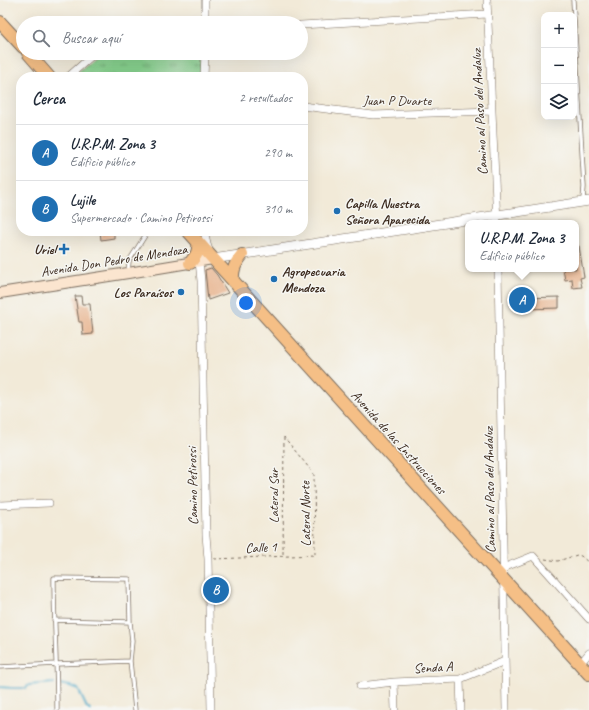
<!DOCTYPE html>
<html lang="es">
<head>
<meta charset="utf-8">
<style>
  :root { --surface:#fff; --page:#f2f2f3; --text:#1f2937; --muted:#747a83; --line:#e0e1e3; --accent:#1f6fb2 }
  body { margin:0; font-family:Caveat,sans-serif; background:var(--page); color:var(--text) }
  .controls { position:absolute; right:12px; top:12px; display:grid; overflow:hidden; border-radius:8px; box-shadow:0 4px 16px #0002 }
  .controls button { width:36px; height:36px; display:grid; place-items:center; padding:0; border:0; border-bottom:1px solid var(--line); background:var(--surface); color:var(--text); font:20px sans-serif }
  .you { position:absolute; left:246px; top:303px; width:14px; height:14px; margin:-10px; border:3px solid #fff; border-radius:50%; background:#1a73e8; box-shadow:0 0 0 6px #1a73e833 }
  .badge { display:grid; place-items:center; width:26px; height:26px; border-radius:50%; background:var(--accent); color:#fff; font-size:13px; font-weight:700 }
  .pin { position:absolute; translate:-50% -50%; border:2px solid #fff; box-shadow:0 1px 4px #0006 }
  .popup { position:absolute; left:465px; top:220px; width:114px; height:52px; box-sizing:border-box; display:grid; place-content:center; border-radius:8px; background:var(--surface); filter:drop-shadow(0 1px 3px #0005); font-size:13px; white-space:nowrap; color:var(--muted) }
  .popup b { font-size:15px; color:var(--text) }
  .popup::after { content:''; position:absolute; left:50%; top:100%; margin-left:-8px; border:8px solid transparent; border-top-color:var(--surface) }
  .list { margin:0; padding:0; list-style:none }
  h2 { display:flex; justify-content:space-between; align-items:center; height:52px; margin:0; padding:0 16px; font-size:17px }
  h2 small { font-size:13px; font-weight:400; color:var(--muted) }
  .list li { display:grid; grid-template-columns:26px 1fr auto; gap:12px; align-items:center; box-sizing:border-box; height:56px; padding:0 16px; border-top:1px solid var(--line) }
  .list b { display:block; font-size:15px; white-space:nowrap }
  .list p { margin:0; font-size:13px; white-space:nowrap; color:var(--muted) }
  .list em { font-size:13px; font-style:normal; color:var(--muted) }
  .icon { flex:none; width:22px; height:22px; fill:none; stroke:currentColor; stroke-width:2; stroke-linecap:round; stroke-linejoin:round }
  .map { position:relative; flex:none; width:589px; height:710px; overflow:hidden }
  .search { position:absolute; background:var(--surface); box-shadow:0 4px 16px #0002; left:16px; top:16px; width:292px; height:44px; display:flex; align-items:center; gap:10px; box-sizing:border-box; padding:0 14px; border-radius:22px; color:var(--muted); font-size:15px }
  .panel { position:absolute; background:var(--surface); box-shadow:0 4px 16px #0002; left:16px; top:72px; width:292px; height:164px; border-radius:16px }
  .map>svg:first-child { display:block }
</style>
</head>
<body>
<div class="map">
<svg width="589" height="710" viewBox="0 0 589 710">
  <defs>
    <pattern id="grass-tufts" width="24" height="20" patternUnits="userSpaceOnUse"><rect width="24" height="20" fill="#87d18e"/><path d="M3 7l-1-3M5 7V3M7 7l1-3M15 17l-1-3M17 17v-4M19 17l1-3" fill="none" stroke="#70aa73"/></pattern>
  </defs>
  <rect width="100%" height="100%" fill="#f6f6f2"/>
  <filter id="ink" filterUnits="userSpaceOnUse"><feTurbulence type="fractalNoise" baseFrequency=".025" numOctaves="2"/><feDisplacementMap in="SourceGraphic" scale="8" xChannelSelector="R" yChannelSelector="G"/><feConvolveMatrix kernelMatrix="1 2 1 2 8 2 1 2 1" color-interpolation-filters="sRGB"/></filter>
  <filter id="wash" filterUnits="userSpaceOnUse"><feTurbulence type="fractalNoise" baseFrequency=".012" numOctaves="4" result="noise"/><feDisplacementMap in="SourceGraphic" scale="16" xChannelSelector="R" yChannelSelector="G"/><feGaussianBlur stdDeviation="0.9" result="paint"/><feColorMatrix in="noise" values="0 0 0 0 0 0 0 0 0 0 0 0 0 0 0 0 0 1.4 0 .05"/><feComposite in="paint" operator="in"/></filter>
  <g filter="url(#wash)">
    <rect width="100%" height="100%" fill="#f2ead8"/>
    <path fill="url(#grass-tufts)" stroke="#617e56" d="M99 53H202L201 77H73Z"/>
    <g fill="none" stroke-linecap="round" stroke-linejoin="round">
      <path stroke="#4caaca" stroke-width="2" d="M59 684 70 686 78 689 87 708 90 710
        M0 687 11 688H26L29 685 54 683"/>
    </g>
    <g id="blocks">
      <path fill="#e7b089" d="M100 231H114V238L101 240Z
        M576 246H579L584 277 580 278 582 287 573 288 572 279 565 280 563 269H576Z
        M211 268 217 275 228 293 208 300 205 270Z
        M75 296H81L82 304H90L93 334 83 335 82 322H79Z
        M559 297V308L524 309V298Z"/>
    </g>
  </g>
  <g filter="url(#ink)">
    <use href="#blocks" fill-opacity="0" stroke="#7b6d5f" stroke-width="1"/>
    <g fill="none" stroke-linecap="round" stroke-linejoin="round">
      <defs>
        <path id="service" d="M573 0 584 187 583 200
          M128 272 129 261 148 231
          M54 620 130 622
          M0 667 57 664 130 661
          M57 710C57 666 54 622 54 578L129 579 130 622 132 641 130 661 135 710"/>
        <path id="minor" d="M205 0V23
          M487 0 497 223
          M301 25 487 14
          M68 77 95 53
          M204 77 205 53
          M303 106 373 115 492 111
          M204 231 207 244 209 250
          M199 261 201 281 206 535 208 559 211 710
          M498 269 506 710
          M0 505 49 503
          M503 568 533 556 589 619
          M580 664 589 653
          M460 679 461 710
          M394 682 395 710
          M360 686 394 682 460 679 505 661"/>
        <path id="tertiary" d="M213 259 589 201"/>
        <path id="secondary" d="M0 293 128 273 213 259"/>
        <path id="primary" d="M0 22 23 47
          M28 53 49 77
          M188 231 589 674
          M190 263C196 256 199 252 198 243
          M233 281C232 270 235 264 242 255"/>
      </defs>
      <use href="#service" stroke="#7b6d5f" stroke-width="5"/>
      <use href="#minor" stroke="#7b6d5f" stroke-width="8"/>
      <use href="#tertiary" stroke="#7b6d5f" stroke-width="10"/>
      <use href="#secondary" stroke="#7b6d5f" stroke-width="12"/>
      <use href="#primary" stroke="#7b6d5f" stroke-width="14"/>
      <path stroke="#7b6d5f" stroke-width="1" stroke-dasharray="3 3" stroke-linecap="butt" d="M283 554 284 437
        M214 559 315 555 314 474 284 437
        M545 559 558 561 577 555 581 556 589 563"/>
      <use href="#service" stroke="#fff" stroke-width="3.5"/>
      <use href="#minor" stroke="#fff" stroke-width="7"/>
      <use href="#tertiary" stroke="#fff" stroke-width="9"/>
      <use href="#secondary" stroke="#fbe5cf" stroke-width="10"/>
      <use href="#primary" stroke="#f5bf86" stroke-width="12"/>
    </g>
  </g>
  <g fill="#1f6fb2" stroke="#f6f6f2" stroke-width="1.5">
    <circle cx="337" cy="211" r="4"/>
    <path d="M62 243h4v4h4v4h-4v4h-4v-4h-4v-4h4z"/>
    <circle cx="274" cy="279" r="4"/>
    <circle cx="181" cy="292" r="4"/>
  </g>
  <g text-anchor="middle" stroke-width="3" stroke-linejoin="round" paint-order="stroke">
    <g font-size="14" fill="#3b2a1e" stroke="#f6f6f2">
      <text x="397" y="105">Juan P Duarte</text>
      <text transform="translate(479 112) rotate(-93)" y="5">Camino al Paso del Andaluz</text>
      <text transform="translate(114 260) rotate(-9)" y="5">Avenida Don Pedro de Mendoza</text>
      <text transform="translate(399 442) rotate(48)" y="5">Avenida de las Instrucciones</text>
      <text transform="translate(192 486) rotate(-91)" y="5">Camino Petirossi</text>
      <text transform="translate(489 490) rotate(-91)" y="5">Camino al Paso del Andaluz</text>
      <text transform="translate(273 496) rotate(-90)" y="5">Lateral Sur</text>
      <text transform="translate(305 514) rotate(-91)" y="5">Lateral Norte</text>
      <text transform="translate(261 547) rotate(-3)" y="5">Calle 1</text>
      <text transform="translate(433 667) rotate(-3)" y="5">Senda A</text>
    </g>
    <g font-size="14" font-weight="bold" fill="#3b2a1e" stroke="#f6f6f2" text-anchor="start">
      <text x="345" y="208">Capilla Nuestra<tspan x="345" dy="16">Señora Aparecida</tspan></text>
      <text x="56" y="254" text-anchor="end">Uriel</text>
      <text x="282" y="276">Agropecuaria<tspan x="282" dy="16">Mendoza</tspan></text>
      <text x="173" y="297" text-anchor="end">Los Paraísos</text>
    </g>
  </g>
</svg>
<div class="controls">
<button>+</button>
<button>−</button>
<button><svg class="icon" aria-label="layers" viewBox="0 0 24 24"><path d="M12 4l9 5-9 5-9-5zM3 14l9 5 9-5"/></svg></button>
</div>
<div class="you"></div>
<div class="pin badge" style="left:522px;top:300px">A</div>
<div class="popup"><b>U.R.P.M. Zona 3</b>Edificio público</div>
<div class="pin badge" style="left:216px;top:590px">B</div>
<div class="search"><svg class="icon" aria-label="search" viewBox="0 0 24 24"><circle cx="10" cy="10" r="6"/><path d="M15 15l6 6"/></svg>Buscar aquí</div>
<section class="panel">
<h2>Cerca<small>2 resultados</small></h2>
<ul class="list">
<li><span class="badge">A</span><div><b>U.R.P.M. Zona 3</b><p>Edificio público</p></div><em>290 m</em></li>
<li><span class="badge">B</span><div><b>Lujile</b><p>Supermercado · Camino Petirossi</p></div><em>310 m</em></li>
</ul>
</section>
</div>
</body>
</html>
